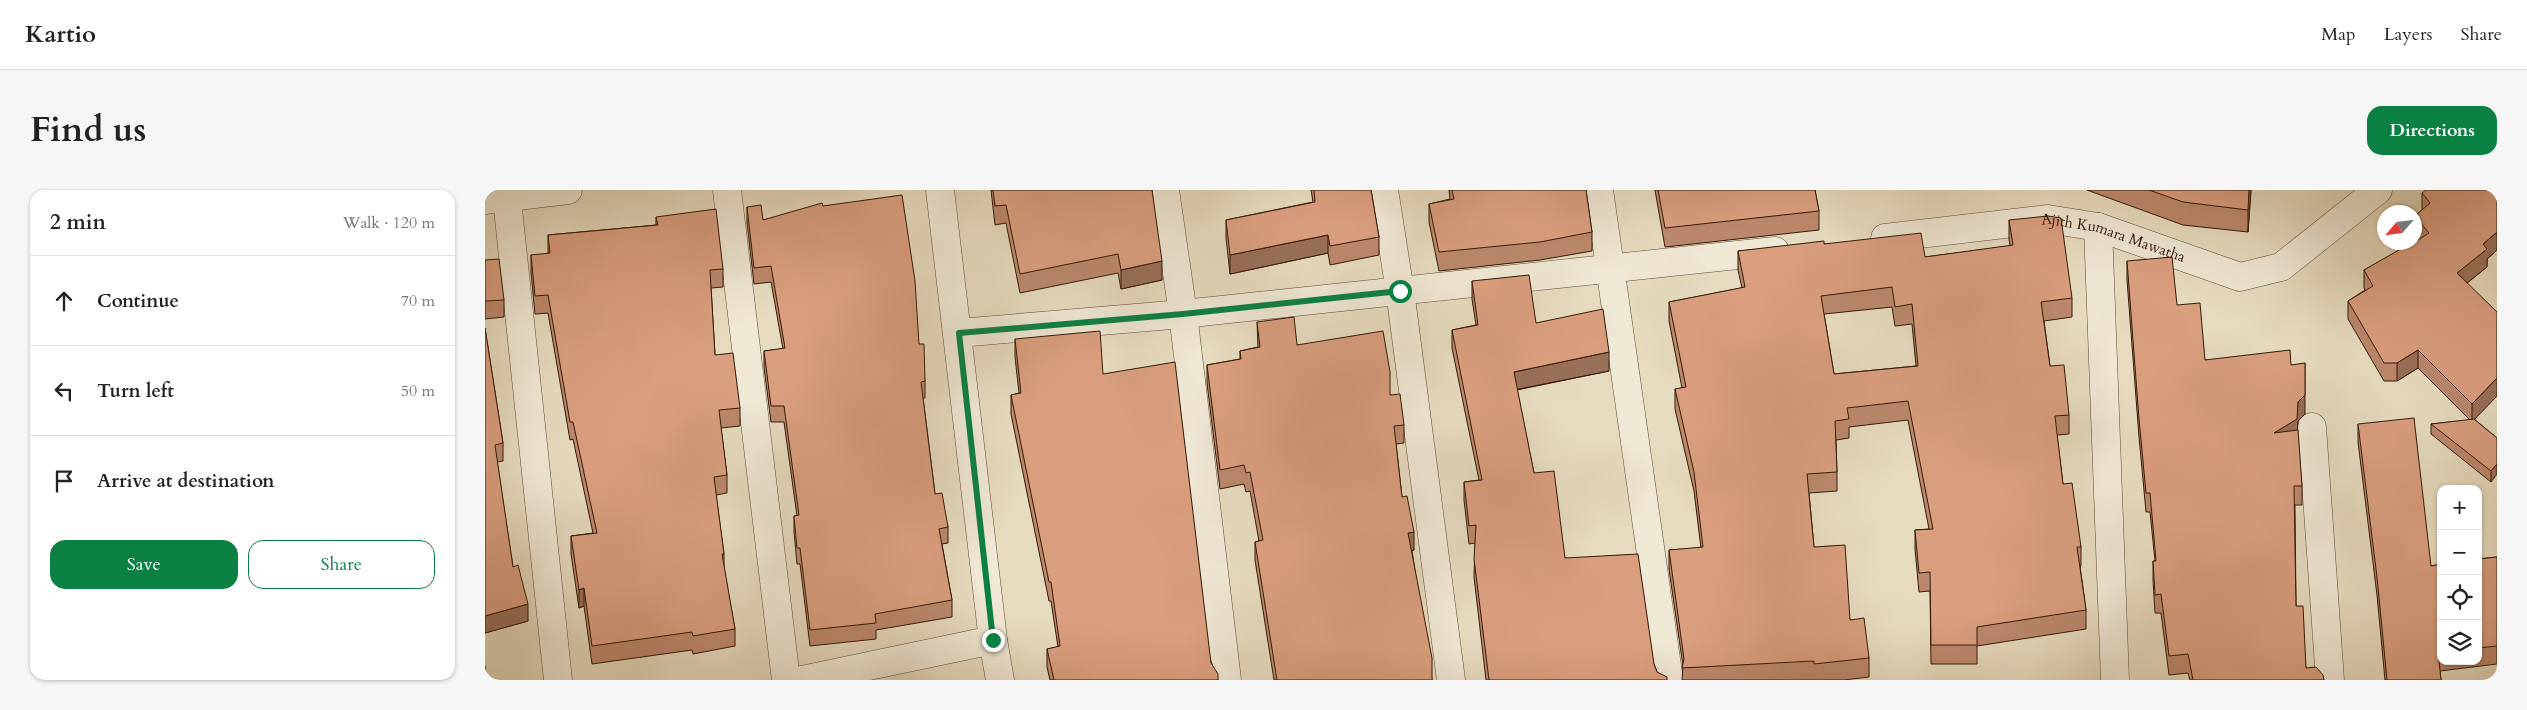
<!DOCTYPE html>
<html lang="en">
<head>
<meta charset="utf-8">
<style>
  :root { --surface:#fff; --page:#f6f6f6; --text:#222; --muted:#767676; --line:#e0e0e0; --accent:#0b8043 }
  body { margin:0; font-family:Cardo,serif; background:var(--page); color:var(--text) }
  .controls { position:absolute; right:15px; bottom:15px; display:grid; overflow:hidden; border-radius:10px; box-shadow:0 1px 4px #0004 }
  .controls button { width:45px; height:45px; display:grid; place-items:center; padding:0; border:0; border-bottom:1px solid var(--line); background:var(--surface); color:var(--text); font:25px sans-serif }
  .compass { position:absolute; left:1892px; top:15px; width:45px; height:45px; border-radius:50%; background:var(--surface); box-shadow:0 1px 4px #0004; rotate:242deg }
  .stop { position:absolute; width:15px; height:15px; margin:-11px; border:4px solid #0b8043; border-radius:50%; background:#fff }
  .stop.end { background:#0b8043; border-color:#fff; box-shadow:0 1px 5px #0008 }
  .list { margin:0; padding:0; list-style:none }
  h2 { display:flex; justify-content:space-between; align-items:center; height:65px; margin:0; padding:0 20px; font-size:21px }
  h2 small { font-size:16px; font-weight:400; color:var(--muted) }
  .list li { display:grid; grid-template-columns:32px 1fr auto; gap:15px; align-items:center; box-sizing:border-box; height:90px; padding:0 20px; border-top:1px solid var(--line) }
  .list b { display:block; font-size:19px; white-space:nowrap }
  .list em { font-size:16px; font-style:normal; color:var(--muted) }
  .actions { display:flex; gap:10px; padding:15px 20px }
  .actions a { flex:1; padding:11px 0; border:1px solid var(--accent); border-radius:15px; text-align:center; font-size:18px; color:var(--accent) }
  .actions .main { background:var(--accent); color:#fff }
  .icon { flex:none; width:28px; height:28px; fill:none; stroke:currentColor; stroke-width:2; stroke-linecap:round; stroke-linejoin:round }
  .map { position:relative; flex:none; width:2012px; height:490px; overflow:hidden; border-radius:15px }
  header { display:flex; align-items:center; gap:30px; box-sizing:border-box; height:70px; padding:0 25px; background:var(--surface); border-bottom:1px solid var(--line) }
  header strong { font-size:24px }
  nav { display:flex; gap:28px; margin-inline-start:auto; font-size:18px }
  .intro { display:flex; align-items:center; justify-content:space-between; box-sizing:border-box; height:120px; padding:0 30px }
  h1 { margin:0; font-size:35px }
  .button { padding:12px 22px; border-radius:15px; background:var(--accent); color:#fff; font-size:18px; font-weight:700 }
  main { display:flex; gap:30px; padding:0 30px }
  aside { flex:1; background:var(--surface); border-radius:15px; box-shadow:0 1px 4px #0004 }
  .map>svg:first-child { display:block }
</style>
</head>
<body>
<header>
<strong>Kartio</strong>
<nav><a>Map</a><a>Layers</a><a>Share</a></nav>
</header>
<div class="intro"><h1>Find us</h1><a class="button">Directions</a></div>
<main>
<aside>
<h2>2 min<small>Walk · 120 m</small></h2>
<ul class="list">
<li><svg class="icon" aria-label="ahead" viewBox="0 0 24 24"><path d="M12 20V5M6 11l6-6 6 6"/></svg><div><b>Continue</b></div><em>70 m</em></li>
<li><svg class="icon" aria-label="left" viewBox="0 0 24 24"><path d="M17 20v-9H6M10 6l-5 5 5 5"/></svg><div><b>Turn left</b></div><em>50 m</em></li>
<li><svg class="icon" aria-label="arrive" viewBox="0 0 24 24"><path d="M6 21V4h12l-3 4 3 4H6"/></svg><div><b>Arrive at destination</b></div></li>
</ul>
<div class="actions"><a class="main">Save</a><a>Share</a></div>
</aside>
<div class="map">
<svg width="2012" height="490" viewBox="0 0 2012 490">
  <rect width="100%" height="100%" fill="#e6dbbf"/>
  <filter id="stains"><feTurbulence type="fractalNoise" baseFrequency=".004" numOctaves="4"/><feColorMatrix values="0 0 0 0 .2 0 0 0 0 .09 0 0 0 0 .02 0 0 0 .5 -.17"/></filter>
  <radialGradient id="worn" r=".72"><stop offset=".6" stop-color="#630" stop-opacity="0"/><stop offset="1" stop-color="#630" stop-opacity=".3"/></radialGradient>
  <g fill="none" stroke-linecap="round" stroke-linejoin="round">
    <defs>
      <g id="minor">
        <path d="M21 0 73 490"/>
        <path d="M242 0 301 490"/>
        <path d="M455 0 508 450 515 490"/>
        <path d="M680 0 698 124 742 490"/>
        <path d="M899 0 915 101 966 490"/>
        <path d="M1114 0 1184 490"/>
        <path d="M0 10 83 0"/>
        <path d="M1613 37 1630 490"/>
        <path id="s1" d="M1400 48 1563 29 1613 37 1755 87 1796 77 1893 0"/>
        <path d="M474 143 698 124 1290 61"/>
        <path d="M1827 237 1845 490"/>
        <path d="M317 490 508 450"/>
      </g>
    </defs>
    <use href="#minor" stroke="#604a34" stroke-width="29"/>
    <use href="#minor" stroke="#efe8d5" stroke-width="28"/>
  </g>
  <path fill="#bb886c" stroke="#341906" fill-rule="evenodd" d="M506 0H667L677 90 636 99 633 83 535 103 521 33 510 35Z
    M826 0H886L894 47V65L845 75 843 63 745 84 741 48V30L828 12Z
    M964 0H1101L1107 42V61L1055 70 954 81 944 32V14L965 9Z
    M1170 0H1330L1334 21V40L1180 57Z
    M1602 0H1766L1763 42 1698 35Z
    M2012 0V60L2002 69V77L1982 93 1989 229 2012 248 2006 292 1946 244V234L1985 230 1933 178 1912 191H1899L1863 129V111L1880 100 1879 98V80L1934 49 1930 44V26L1937 20V3Z
    M338 16 434 154 440 191V208H438L450 304 463 337V353L457 354 467 410V427L391 440V449L325 456 315 374H312L309 342V326H312L299 232H286L279 177V161L298 159 286 92 269 94 262 33V17L278 30Z
    M171 27 238 79V97L226 98 230 165 255 218V236L236 238 242 285V303L231 305 239 364V379L250 439V456L208 464 207 460 107 474 99 416 94 418 86 364V346L108 343 88 249 85 250 63 123 50 124 46 83V65L63 64V45L171 35Z
    M1524 30 1587 108V127L1559 131 1565 176 1584 225V244L1572 245 1578 294 1596 357V376H1595L1601 420V439L1492 456V474H1446L1445 401 1434 402 1430 359V340L1444 339 1423 230 1364 237V248L1351 250 1352 282V301L1324 303 1329 357 1384 468V487L1359 490H1197L1198 476 1184 379V360L1216 358 1209 301 1190 219V199L1197 198 1184 131V112L1257 98 1253 80V61L1339 54 1440 67 1525 56 1524 49ZM1407 117 1410 136 1427 134 1431 176 1349 184 1339 124Z
    M0 70 19 110V127L0 129Z
    M1642 71 1692 115 1720 170 1806 175 1820 224 1813 231 1812 240 1817 296V315H1810L1811 416 1821 478 1839 490H1705L1703 483 1684 485 1676 423H1670L1668 390V371H1670L1665 322H1661L1654 247 1642 90Z
    M987 91 1124 181 1032 200 1049 283 1080 368 1169 474 1172 482 1182 490H1001L989 387 990 353 984 354 979 310V292L994 290 967 158V140L991 135 987 109Z
    M772 132 812 155 905 205 919 235V253L911 254 917 307 929 360 927 361 947 490H789L770 370V352L774 351 765 301 761 302 759 294 735 299 722 193V175L755 169V161L773 157Z
    M0 138 18 253V271L12 272 28 377 43 431 0 443Z
    M530 149 618 184 733 490H565L562 477V459L573 457 566 411H564L526 224V205L534 203 530 167Z
    M1873 234 1946 376 1956 374V471H1993V369L2012 367V474L1955 481 1956 490H1900L1892 405 1873 252Z"/>
  <path fill="#986f58" stroke="#341906" d="M1764 0H1766L1763 42V20Z
    M2012 42V60L2002 69V77L1972 101V83L1998 54Z
    M843 45V63L745 84V65Z
    M677 71V90L636 99V80Z
    M1933 160V178L1912 191V173Z
    M1124 162V181L1029 200V182Z
    M1820 173V224L1813 231 1812 248 1789 243 1813 212Z
    M2012 188V206L1987 232V214Z
    M2012 274V284L2006 292V281Z
    M929 342V360L923 362V343Z
    M99 398V416L94 418V400Z
    M43 414V431L0 443V426Z"/>
  <path fill="#d99e7e" stroke="#341906" fill-rule="evenodd" d="M508 0H667L677 71 636 80 633 64 535 84 521 15 510 16Z
    M829 0H886L894 47 845 56 843 45 745 65 741 30 830 12Z
    M967 0H1101L1107 42 1055 52 954 62 944 14 969 9Z
    M1173 0H1330L1334 21 1180 38Z
    M1664 0H1764L1763 20 1698 12Z
    M1941 0H2012V42L1998 54 2002 59 1972 83 2012 122V188L1987 214 1933 160 1912 173H1899L1863 111 1888 96 1879 80 1928 52H1930L1944 43 1930 26 1945 13 1937 3Z
    M417 5 430 91 434 154H439L440 191 436 192 450 304 457 303 463 337 454 339 467 410 390 424 391 433 325 440 315 358H312L309 326 314 325 299 216H286L279 161 300 158 286 76 269 78 262 17 276 15 278 30 337 13 338 16Z
    M231 19 238 79 225 80 230 165 248 163 255 218 234 220 242 285 229 287 239 364H237L250 439 208 446 207 442 107 456 99 398 94 400 86 346 112 343 88 232H85L63 105 50 106 46 65 65 63 63 45 173 35 171 27Z
    M1563 26 1576 28 1587 108 1556 112 1565 176 1579 175 1584 225 1570 226 1578 294 1587 293 1596 357H1592L1601 420 1492 437V455H1446L1445 382 1434 383 1430 340 1448 339 1423 211 1362 218 1364 229 1350 231 1352 282 1322 284 1329 357 1360 355 1365 430 1379 428 1384 468 1329 474V471L1197 478 1199 469 1184 360 1218 357 1209 282 1190 199 1201 197 1184 112 1260 97 1253 61 1339 51V54L1436 43 1440 67 1528 55 1524 30ZM1407 97 1410 117 1427 114 1433 176 1349 184 1336 106Z
    M1687 67 1692 115 1715 113 1720 170 1805 160 1806 175 1820 173V205L1813 212 1812 229 1789 243 1813 240 1817 296H1809L1811 416H1818L1821 478 1831 477 1838 485 1839 490H1708L1703 464 1684 466 1676 404 1670 405 1668 371H1671L1665 303H1661L1654 229 1642 71Z
    M14 69 19 110 0 111V70Z
    M1044 85 1051 133 1118 119 1124 162 1029 182 1049 283 1069 281 1080 368 1153 364 1169 474 1172 482 1182 487V490H1004L989 369 991 335 984 336 979 292 997 290 967 140 993 135 987 91Z
    M809 127 812 155 898 141 905 182V205L915 204 919 235 909 236 917 307 922 306 929 342 923 343 947 468V490H792L770 352 778 350 765 282 761 283 759 275 735 280 722 175 756 169 755 161 775 157 772 132Z
    M0 138 18 253 10 255 28 377 33 375 43 414 0 426Z
    M615 141 618 184 690 172 726 473 733 484V490H569L562 459 575 456 566 392H564L526 205 536 203 530 149Z
    M1929 228 1946 376 1956 374V462H1953L1956 490H1902L1892 387 1873 234Z
    M1989 229 2012 248V274L2006 281 1946 234Z
    M2012 367V456L1993 458V369Z
    M0 476 2 490H0Z"/>
  <g fill="none" stroke-linecap="round" stroke-linejoin="round">
    <path stroke="#0b8043" stroke-width="6" d="M508 450 474 143 698 124 915 101"/>
  </g>
  <g text-anchor="middle" stroke-width="4.5" stroke-linejoin="round" paint-order="stroke">
    <g font-size="15" fill="#341906" stroke="#efe8d5">
      <text dy="5" stroke="none"><textPath href="#s1" startOffset="232">Ajith Kumara Mawatha</textPath></text>
    </g>
  </g>
  <rect width="100%" height="100%" filter="url(#stains)"/>
  <rect width="100%" height="100%" fill="url(#worn)"/>
</svg>
<div class="controls">
<button>+</button>
<button>−</button>
<button><svg class="icon" aria-label="locate" viewBox="0 0 24 24"><circle cx="12" cy="12" r="6"/><path d="M12 2v4M12 18v4M2 12h4M18 12h4"/></svg></button>
<button><svg class="icon" aria-label="layers" viewBox="0 0 24 24"><path d="M12 4l9 5-9 5-9-5zM3 14l9 5 9-5"/></svg></button>
</div>
<svg class="compass" viewBox="-18 -18 36 36"><path d="M0-13l5 13h-10z" fill="#e53935"/><path d="M0 13l5-13h-10z" fill="#767676"/></svg>
<div class="stop" style="left:915px;top:101px"></div>
<div class="stop end" style="left:508px;top:450px"></div>
</div>
</main>
</body>
</html>
